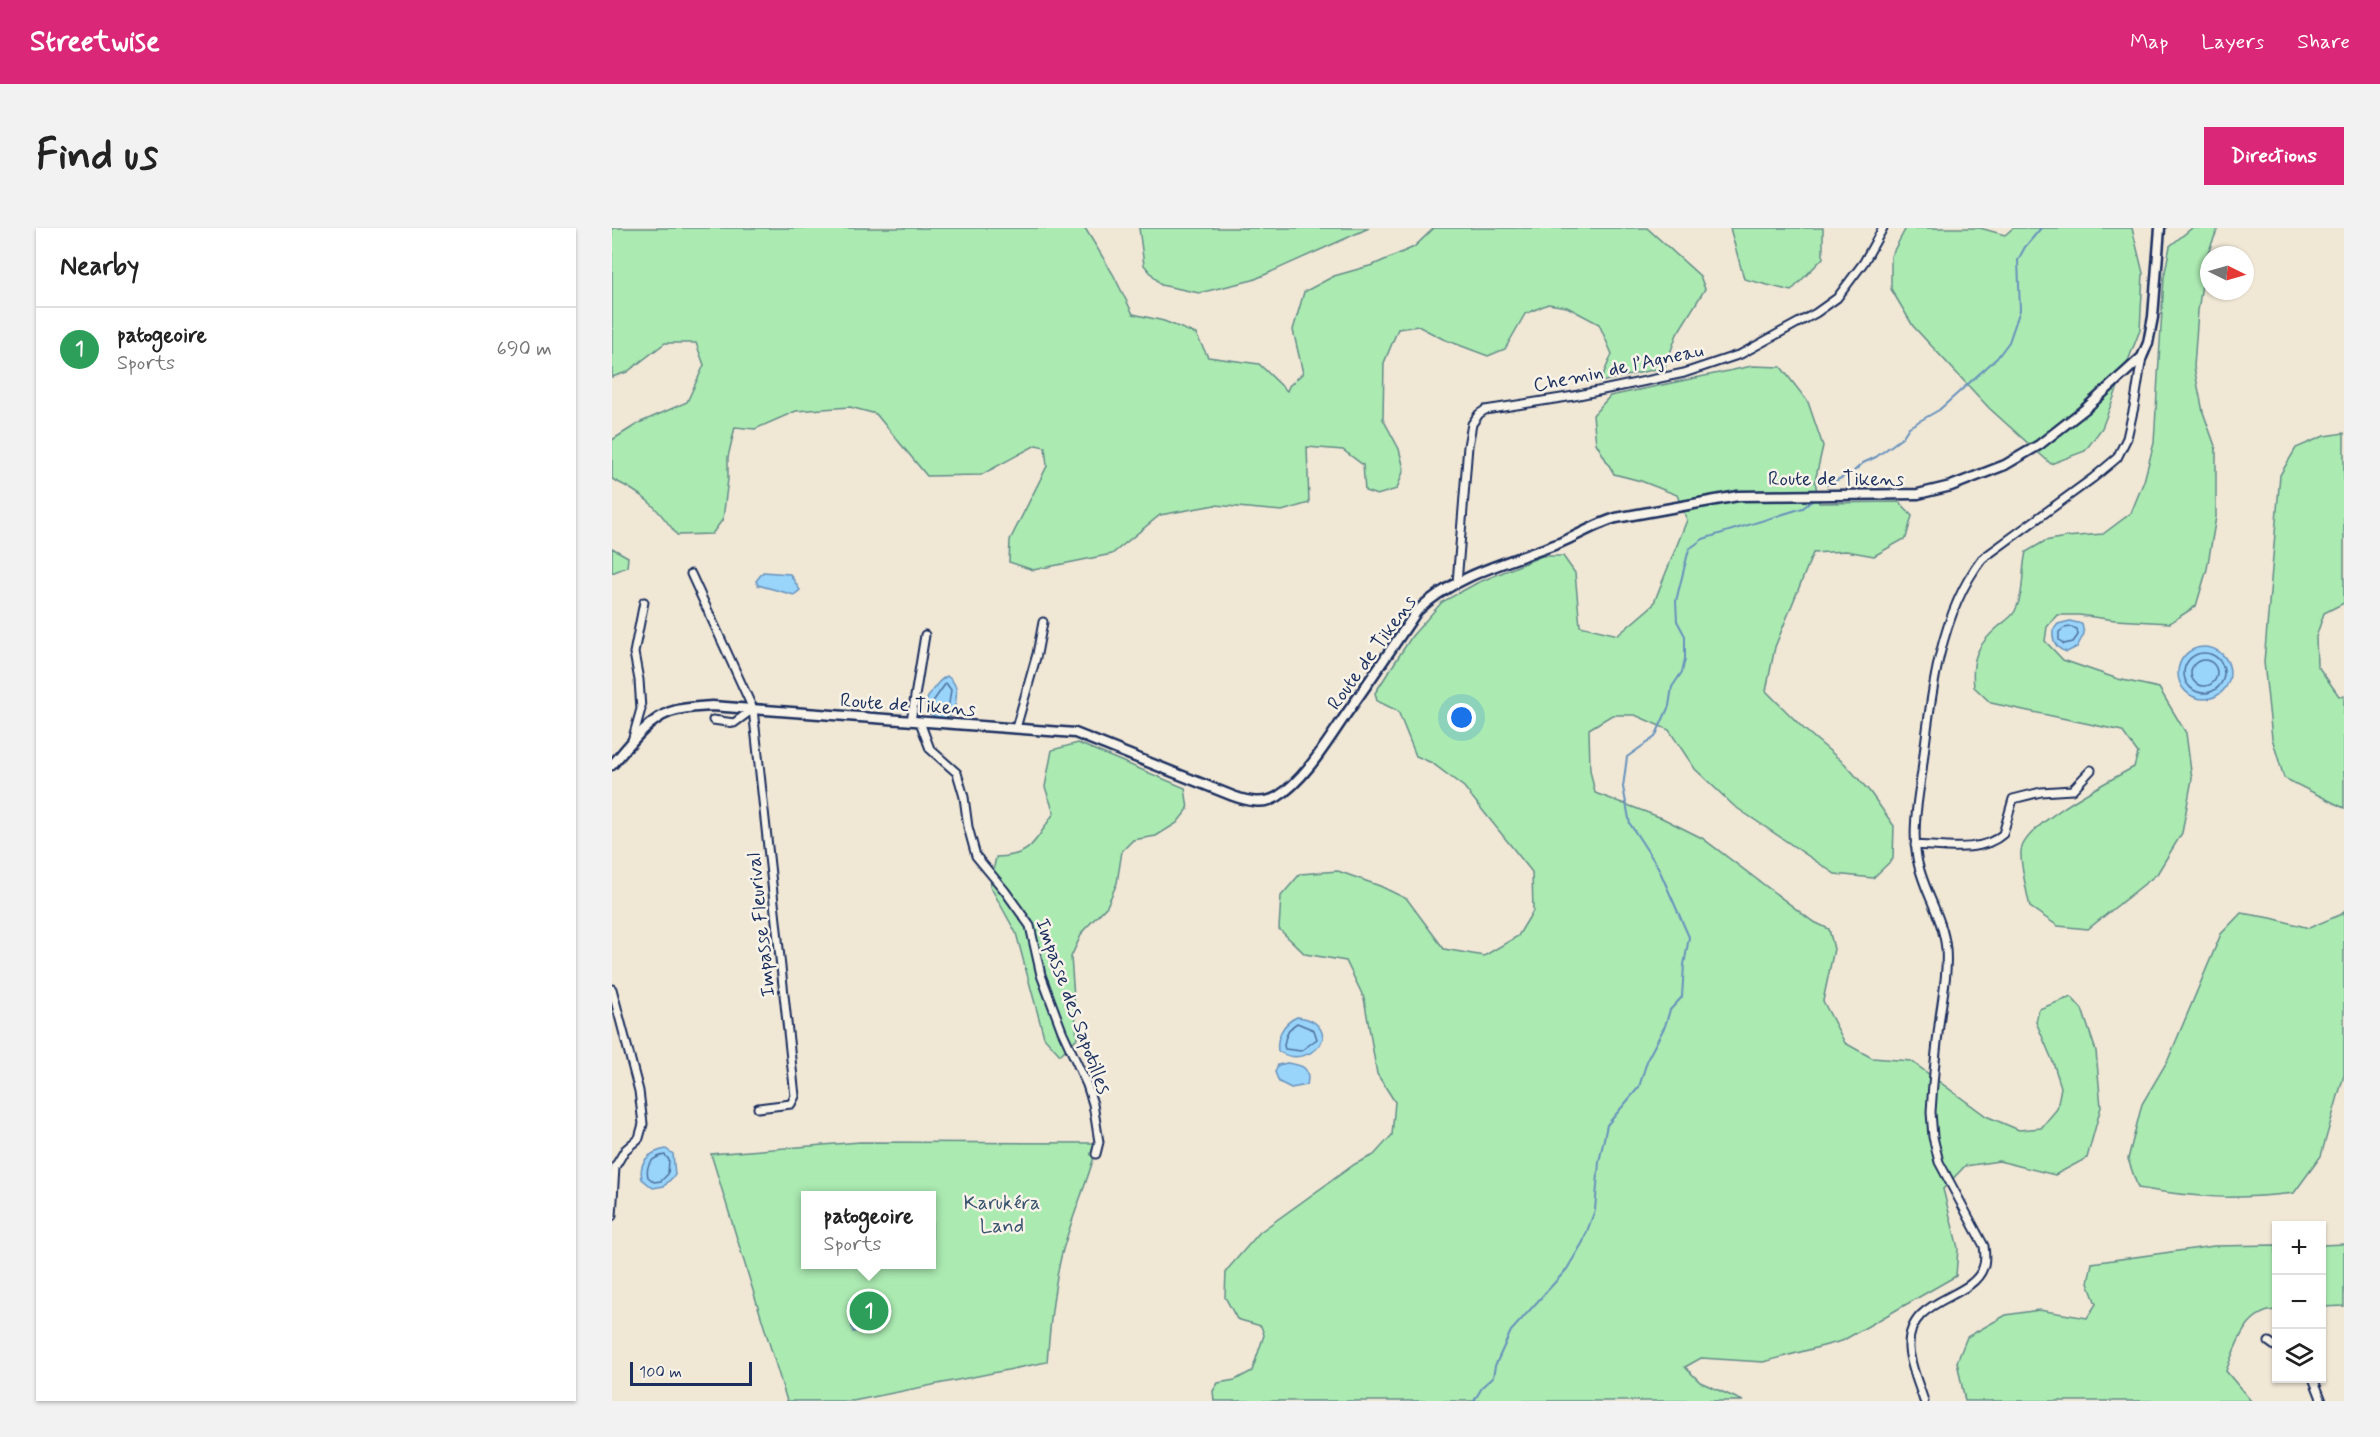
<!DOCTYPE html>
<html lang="en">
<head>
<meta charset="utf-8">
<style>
  :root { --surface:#fff; --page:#f2f2f2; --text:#222; --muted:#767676; --line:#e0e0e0; --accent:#db2777 }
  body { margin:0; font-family:Mynerve,sans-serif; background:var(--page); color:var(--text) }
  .controls { position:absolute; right:18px; bottom:18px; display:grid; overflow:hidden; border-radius:0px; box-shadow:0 2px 4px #0004 }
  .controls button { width:54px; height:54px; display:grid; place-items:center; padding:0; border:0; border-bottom:2px solid var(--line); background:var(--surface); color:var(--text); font:30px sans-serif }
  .compass { position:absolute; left:1588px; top:18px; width:54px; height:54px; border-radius:50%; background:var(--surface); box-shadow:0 2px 4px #0004; rotate:95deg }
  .scale { position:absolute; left:18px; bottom:15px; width:122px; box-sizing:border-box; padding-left:6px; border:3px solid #1b2f5e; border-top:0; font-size:16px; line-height:21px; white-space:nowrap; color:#1b2f5e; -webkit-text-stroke:4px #f7f3e8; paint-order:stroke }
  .you { position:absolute; left:850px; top:490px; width:21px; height:21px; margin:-15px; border:4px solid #fff; border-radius:50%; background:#1a73e8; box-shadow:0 0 0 9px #1a73e833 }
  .badge { display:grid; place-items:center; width:39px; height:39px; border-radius:50%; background:var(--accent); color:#fff; font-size:20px; font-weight:700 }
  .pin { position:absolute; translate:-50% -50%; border:3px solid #fff; box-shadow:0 2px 6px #0006 }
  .popup { position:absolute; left:189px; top:963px; width:135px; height:78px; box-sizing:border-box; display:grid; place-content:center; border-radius:0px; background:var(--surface); filter:drop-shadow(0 2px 4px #0005); font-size:20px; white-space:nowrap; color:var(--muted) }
  .popup b { font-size:22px; color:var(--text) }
  .popup::after { content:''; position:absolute; left:50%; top:100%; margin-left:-12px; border:12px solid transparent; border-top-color:var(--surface) }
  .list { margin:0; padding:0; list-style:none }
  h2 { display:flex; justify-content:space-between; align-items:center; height:78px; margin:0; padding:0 24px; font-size:26px }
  h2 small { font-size:20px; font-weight:400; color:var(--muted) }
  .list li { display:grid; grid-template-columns:39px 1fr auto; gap:18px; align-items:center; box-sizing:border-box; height:84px; padding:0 24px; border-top:2px solid var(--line) }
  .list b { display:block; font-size:22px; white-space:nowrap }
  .list p { margin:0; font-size:20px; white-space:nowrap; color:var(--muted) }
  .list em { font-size:20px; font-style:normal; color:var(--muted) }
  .icon { flex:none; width:33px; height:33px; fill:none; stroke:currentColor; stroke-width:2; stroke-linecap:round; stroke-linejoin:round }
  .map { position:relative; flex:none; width:1732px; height:1173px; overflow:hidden; border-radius:0px }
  header { display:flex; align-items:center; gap:36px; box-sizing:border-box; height:84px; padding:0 30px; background:var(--accent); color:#fff }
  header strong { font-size:28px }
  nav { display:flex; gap:33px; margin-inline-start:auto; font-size:21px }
  .intro { display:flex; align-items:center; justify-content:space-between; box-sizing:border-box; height:144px; padding:0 36px }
  h1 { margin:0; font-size:42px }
  .button { padding:15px 27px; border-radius:0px; background:var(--accent); color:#fff; font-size:21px; font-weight:700 }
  main { display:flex; gap:36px; padding:0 36px }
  aside { flex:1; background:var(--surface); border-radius:0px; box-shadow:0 2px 4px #0004 }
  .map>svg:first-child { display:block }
</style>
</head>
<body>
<header>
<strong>Streetwise</strong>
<nav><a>Map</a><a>Layers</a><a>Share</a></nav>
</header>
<div class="intro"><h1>Find us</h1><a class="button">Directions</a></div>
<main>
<aside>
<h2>Nearby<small></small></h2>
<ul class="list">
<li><span class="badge" style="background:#2e9e5b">1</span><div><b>patogeoire</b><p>Sports</p></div><em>690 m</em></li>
</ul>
</aside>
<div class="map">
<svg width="1732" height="1173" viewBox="0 0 1732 1173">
  <rect width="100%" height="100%" fill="#f0e7d5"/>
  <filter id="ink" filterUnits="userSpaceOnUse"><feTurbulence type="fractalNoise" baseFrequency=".0167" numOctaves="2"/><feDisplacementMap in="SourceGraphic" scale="12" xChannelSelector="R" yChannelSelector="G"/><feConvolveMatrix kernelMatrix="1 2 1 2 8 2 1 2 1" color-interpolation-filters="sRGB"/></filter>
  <g filter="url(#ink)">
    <path fill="#abeab1" stroke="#638c88" stroke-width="1.5" fill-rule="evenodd" d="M0 0H473L501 46 521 86 552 93 584 106 596 129 647 136 675 163 677 158 691 145 681 102 692 64 722 48 761 37 802 19 822 0H1035L1088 48 1093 61 1065 106 1053 139 988 154 1000 126 987 96 955 79 936 76 913 86 893 121 876 128 831 111 806 98 786 101 772 135 771 191 787 221 792 241 785 261 765 267 753 263 751 237 731 222 695 219 697 275 670 283 603 277 548 287 500 326 421 342 397 334 398 312 435 238 433 219 424 217 369 247 315 248 264 186 238 179 184 183 143 201 123 199 116 229V251L111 291 100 306 65 307C43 277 33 267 0 251V212L27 195 75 174 92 137 84 115H53L15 144 0 149Z
      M527 0H757L641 52 587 65 549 57 532 37Z
      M1118 0H1211V30L1179 63 1132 51Z
      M1294 0H1368L1393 7 1401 0H1520L1531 45 1528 102 1490 200 1473 223 1439 236 1377 180 1301 98 1279 61V28Z
      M1580 0H1606L1594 30 1586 83 1582 139 1591 184 1604 221V289L1595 341 1584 378 1558 395 1503 392 1467 387H1445L1435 399 1433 413 1451 432 1506 451 1547 460 1574 505 1580 551 1570 605 1545 646 1476 701 1446 698 1418 679C1415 665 1408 636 1409 623 1412 596 1497 553 1522 539L1526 525 1510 503 1379 475 1362 459C1359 431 1365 417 1386 399 1392 394 1400 389 1403 383 1413 364 1409 344 1414 324L1433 313 1453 309 1491 306 1519 285 1532 253 1542 215 1552 49 1558 18Z
      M1140 138 1169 139 1196 174 1211 218 1203 253 1207 275 1287 274 1300 288 1294 310 1262 328 1234 323 1201 325 1163 419 1154 463 1192 501 1233 536 1258 564 1282 598 1281 631 1261 650 1223 646 1122 578 1083 541 1057 502 1023 487H1000L977 501 978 542 983 565 1050 590 1090 610 1200 693 1217 701 1222 721 1211 773 1233 815 1260 830 1299 833 1374 888 1407 902 1429 900 1445 881 1449 859 1441 834 1424 794 1427 781 1459 769 1470 781 1484 823 1489 879 1475 930 1443 947 1387 933 1353 938 1331 961 1346 1020 1344 1048 1230 1113 1151 1134 1089 1130 1073 1139 1088 1154 1131 1173H602L601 1163 606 1155 623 1152 640 1143 652 1107 649 1098 625 1091 613 1069 614 1043 648 1004 743 936 762 927 780 907 783 874 765 846 752 770 734 733 693 726 667 701 669 668 688 646 726 643 768 658 795 671 832 721 872 728 906 708 921 683 920 644 852 559 820 535 804 528 786 483 765 473 763 465 800 408 830 374 865 355 930 328H951L963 345 968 398 1006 407 1041 377 1075 292 1065 267 1029 253 1002 246 984 215 981 187 998 168Z
      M1732 205V375L1712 385 1704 409 1705 437 1727 468H1732V580L1672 550 1660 510 1652 434 1668 247 1684 220 1712 208Z
      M0 320 16 329 15 339 0 345Z
      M466 515 573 560 576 581 565 595 544 608 521 612 510 623 505 655 495 678 471 703 459 729 465 810 448 827 432 809 404 705 378 658 384 629C421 628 423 612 442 585L433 559 440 522Z
      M1732 683V847L1709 928 1682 965C1625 972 1583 970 1526 960L1516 931 1530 876 1556 832 1609 706 1629 685 1659 690 1697 700 1730 686Z
      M248 914 486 915C476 954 459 990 449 1029 441 1064 438 1099 435 1134L241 1173H175L99 926ZM194 968H320V1036H194Z
      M1732 1016V1078L1710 1079V1017Z
      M1664 1017V1082C1633 1083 1624 1118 1614 1143L1639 1173H1353L1345 1134 1355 1109 1394 1087 1427 1082 1475 1090 1484 1076 1476 1055 1480 1035 1602 1018Z"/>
    <path fill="#99d4fa" stroke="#6792bc" stroke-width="1.5" d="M151 344 178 346 188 362 182 367 146 357 144 353Z
      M1458 393 1470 396 1472 406 1465 419 1455 424C1444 421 1440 414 1441 402L1446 396Z
      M1566 445a26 26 0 1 1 52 0a26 26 0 1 1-52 0Z
      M335 448C349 458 344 469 342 485L335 490C329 489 320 489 316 485 307 474 327 452 335 448Z
      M685 789C698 790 710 796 711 810 705 828 682 834 666 823 664 809 671 795 685 789Z
      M675 835C690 837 699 839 695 857L679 860 667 854 663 844 666 837Z
      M54 921 61 926 63 947 52 958 41 960 30 951C26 933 38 924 54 921Z
      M250 1075 251 1080 268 1078 265 1085 253 1088 255 1101 241 1104 236 1078Z"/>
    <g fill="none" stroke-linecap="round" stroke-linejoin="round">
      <path stroke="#4d719c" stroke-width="1.5" d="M1459 399 1465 401 1466 407 1461 414 1452 416 1447 412V404L1452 400Z
        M1572 445a20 20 0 1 1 40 0a20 20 0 1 1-40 0Z
        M1579 445a13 13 0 1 1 26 0a13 13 0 1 1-26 0Z
        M334 455 339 462 336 482 333 484 322 481 320 475Z
        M685 795 702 802 705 811 689 823 673 821 672 818C673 808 676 800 685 795Z
        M53 927 57 932 56 946 49 953 42 954 36 949C33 936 41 929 53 927Z"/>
      <path stroke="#6792bc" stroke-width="2" d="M1215 257 1241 244 1251 235 1264 229 1290 210 1297 199 1327 182 1385 130 1397 114 1408 82 1406 32 1413 19 1429 0
        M862 1173 871 1158 881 1149 883 1138 899 1103 955 1041 971 1014 983 982 987 934 995 897 1027 859 1036 830 1053 798 1058 782 1070 769 1072 737 1077 709 1046 639 1018 596 1011 559 1015 529 1043 509 1057 478 1060 459 1070 444 1073 431V408L1065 393 1064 373 1077 321 1091 311 1191 280 1200 273"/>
      <defs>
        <path id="minor" d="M79 346 141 481 183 868 179 876 146 880
          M845 355 856 218 860 196 867 186 873 182 962 168 1072 145 1129 126 1204 85 1225 70 1252 34 1271 0
          M101 492 122 495 141 481
          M299 493 313 407
          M308 494 318 521 345 545 352 569 356 599 364 628 393 663 418 698 429 747 450 803 475 857 481 876 487 914 484 926
          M404 500 425 426 431 394
          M20 513 29 481 27 452 22 425 32 374
          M1303 617C1331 618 1369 626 1391 606L1401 571 1429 564 1460 562 1479 542
          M0 761 27 863 31 896 27 910 13 922 3 939 0 988
          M1657 1114 1664 1119
          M1701 1150 1710 1173
          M1312 1173C1307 1157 1298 1137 1297 1120 1295 1068 1359 1073 1371 1040 1374 1033 1373 1025 1372 1018L1327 934 1321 909 1319 884C1321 852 1324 820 1328 789 1331 767 1336 743 1334 721 1331 688 1310 661 1305 630 1300 601 1306 571 1310 543 1318 474 1326 388 1370 331L1481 250 1505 230 1515 210 1522 179 1530 129"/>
        <path id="tertiary" d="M0 537C16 519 34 493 58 484 71 479 86 479 100 478L463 505 621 568C635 573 651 577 665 569 693 552 717 511 735 485 759 451 782 417 805 383 842 347 898 334 945 316 966 308 983 296 1004 290L1126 268 1306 266 1339 258 1393 237 1427 217 1473 181 1530 129 1536 115 1541 89 1548 0"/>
      </defs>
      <use href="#minor" stroke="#1b2f5e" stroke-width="11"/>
      <use href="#tertiary" stroke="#1b2f5e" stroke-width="13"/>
      <use href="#minor" stroke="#f7f3e8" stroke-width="7"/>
      <use href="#tertiary" stroke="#f7f3e8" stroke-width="8"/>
    </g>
  </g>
  <g text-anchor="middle" stroke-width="5" stroke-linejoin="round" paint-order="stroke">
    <g font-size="20" fill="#1b2f5e" stroke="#f7f3e8">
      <text transform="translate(1006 139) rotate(-12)" y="7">Chemin de l’Agneau</text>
      <text x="1224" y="257">Route de Tikens</text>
      <text transform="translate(759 424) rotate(-54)" y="7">Route de Tikens</text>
      <text transform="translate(296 476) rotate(4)" y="7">Route de Tikens</text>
      <text transform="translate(148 697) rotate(-96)" y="7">Impasse Fleurival</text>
      <text transform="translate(462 778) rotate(70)" y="7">Impasse des Sapotilles</text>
    </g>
    <g font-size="20" fill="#38546f" stroke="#f7f3e8">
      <text x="390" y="981">Karukéra<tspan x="390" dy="23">Land</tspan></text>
    </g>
  </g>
</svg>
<div class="controls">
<button>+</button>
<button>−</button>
<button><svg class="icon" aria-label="layers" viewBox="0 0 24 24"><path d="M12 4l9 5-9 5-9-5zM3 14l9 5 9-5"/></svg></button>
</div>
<svg class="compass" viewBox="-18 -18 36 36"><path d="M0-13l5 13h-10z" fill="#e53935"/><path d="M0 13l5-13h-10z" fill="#767676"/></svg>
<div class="scale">100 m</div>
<div class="you"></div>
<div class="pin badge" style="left:257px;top:1083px;background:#2e9e5b">1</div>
<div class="popup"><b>patogeoire</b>Sports</div>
</div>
</main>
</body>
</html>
